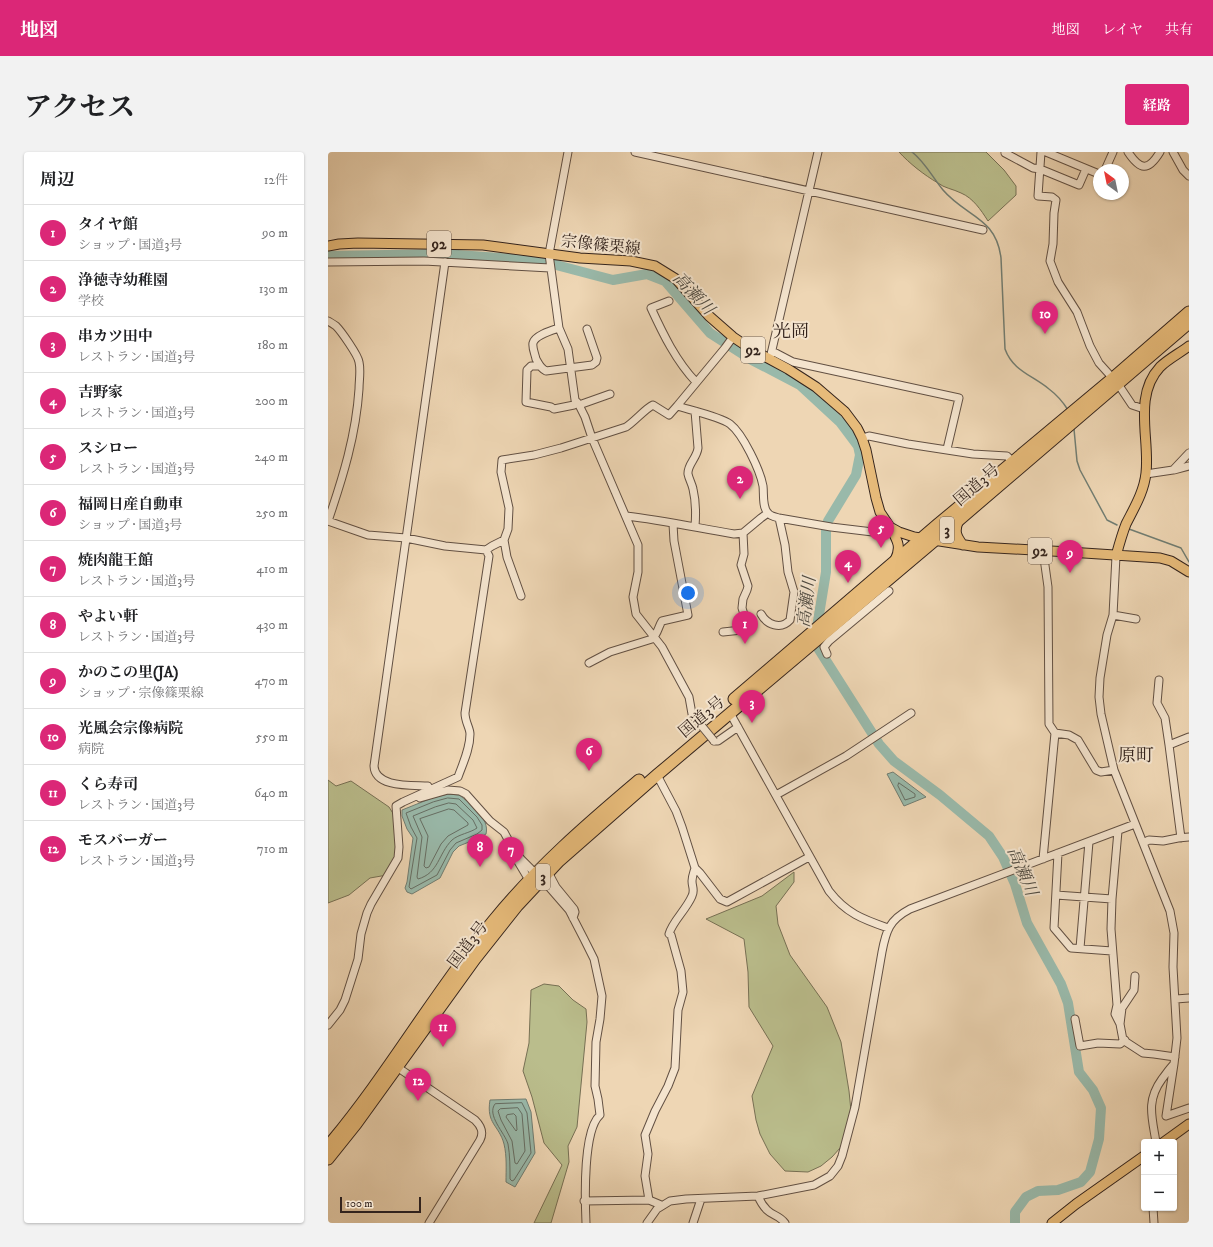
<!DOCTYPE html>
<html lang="ja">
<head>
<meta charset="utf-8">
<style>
  :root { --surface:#fff; --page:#f2f2f2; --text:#202124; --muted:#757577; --line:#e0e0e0; --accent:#db2777 }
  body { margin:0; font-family:"IM FELL DW Pica","Noto Serif JP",serif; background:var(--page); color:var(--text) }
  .controls { position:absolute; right:12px; bottom:12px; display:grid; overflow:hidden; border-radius:4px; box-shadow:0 1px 3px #0004 }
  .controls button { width:36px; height:36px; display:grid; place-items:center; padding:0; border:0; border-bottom:1px solid var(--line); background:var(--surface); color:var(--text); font:20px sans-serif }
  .compass { position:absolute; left:765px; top:12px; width:36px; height:36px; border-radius:50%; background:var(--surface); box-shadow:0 1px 3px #0004; rotate:327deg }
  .scale { position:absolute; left:12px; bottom:10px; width:81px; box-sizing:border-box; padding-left:4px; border:2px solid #34241d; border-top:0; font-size:11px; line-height:14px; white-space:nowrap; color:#34241d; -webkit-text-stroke:3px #f4e4ce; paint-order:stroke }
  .you { position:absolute; left:360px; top:441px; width:14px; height:14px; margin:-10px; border:3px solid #fff; border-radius:50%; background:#1a73e8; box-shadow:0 0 0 6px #1a73e833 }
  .badge { display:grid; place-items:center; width:26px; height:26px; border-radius:50%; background:var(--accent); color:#fff; font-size:13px; font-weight:700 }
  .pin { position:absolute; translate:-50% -33px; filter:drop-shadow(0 1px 2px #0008) }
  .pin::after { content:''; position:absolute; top:21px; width:14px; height:12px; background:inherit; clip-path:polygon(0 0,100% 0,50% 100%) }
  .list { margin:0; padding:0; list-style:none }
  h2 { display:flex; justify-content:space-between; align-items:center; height:52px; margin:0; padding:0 16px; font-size:17px }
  h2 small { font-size:13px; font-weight:400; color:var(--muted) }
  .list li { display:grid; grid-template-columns:26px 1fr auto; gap:12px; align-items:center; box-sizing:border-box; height:56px; padding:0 16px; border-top:1px solid var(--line) }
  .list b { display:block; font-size:15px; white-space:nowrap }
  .list p { margin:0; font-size:13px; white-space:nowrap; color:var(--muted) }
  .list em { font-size:13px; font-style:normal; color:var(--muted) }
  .map { position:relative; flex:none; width:861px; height:1071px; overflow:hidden; border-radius:4px }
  header { display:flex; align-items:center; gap:24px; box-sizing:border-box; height:56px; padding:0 20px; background:var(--accent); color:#fff }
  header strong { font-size:19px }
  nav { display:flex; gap:22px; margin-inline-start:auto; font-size:14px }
  .intro { display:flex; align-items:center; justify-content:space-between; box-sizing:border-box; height:96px; padding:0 24px }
  h1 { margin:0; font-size:28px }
  .button { padding:10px 18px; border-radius:4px; background:var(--accent); color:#fff; font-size:14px; font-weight:700 }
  main { display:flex; gap:24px; padding:0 24px }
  aside { flex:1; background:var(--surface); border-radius:4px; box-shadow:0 1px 3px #0004 }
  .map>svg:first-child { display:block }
</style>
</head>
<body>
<header>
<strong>地図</strong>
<nav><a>地図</a><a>レイヤ</a><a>共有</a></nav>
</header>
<div class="intro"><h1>アクセス</h1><a class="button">経路</a></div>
<main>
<aside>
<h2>周辺<small>12件</small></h2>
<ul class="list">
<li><span class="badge">1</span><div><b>タイヤ館</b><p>ショップ · 国道3号</p></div><em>90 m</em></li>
<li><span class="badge">2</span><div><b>浄徳寺幼稚園</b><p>学校</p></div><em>130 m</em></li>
<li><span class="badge">3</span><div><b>串カツ田中</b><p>レストラン · 国道3号</p></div><em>180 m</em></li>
<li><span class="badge">4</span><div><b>吉野家</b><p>レストラン · 国道3号</p></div><em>200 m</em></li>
<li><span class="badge">5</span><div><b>スシロー</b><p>レストラン · 国道3号</p></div><em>240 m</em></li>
<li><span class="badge">6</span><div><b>福岡日産自動車</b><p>ショップ · 国道3号</p></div><em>250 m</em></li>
<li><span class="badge">7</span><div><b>焼肉龍王館</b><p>レストラン · 国道3号</p></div><em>410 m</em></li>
<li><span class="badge">8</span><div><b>やよい軒</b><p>レストラン · 国道3号</p></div><em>430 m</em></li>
<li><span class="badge">9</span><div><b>かのこの里(JA)</b><p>ショップ · 宗像篠栗線</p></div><em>470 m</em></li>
<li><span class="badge">10</span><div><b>光風会宗像病院</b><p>病院</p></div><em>550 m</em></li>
<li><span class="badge">11</span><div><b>くら寿司</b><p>レストラン · 国道3号</p></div><em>640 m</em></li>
<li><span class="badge">12</span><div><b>モスバーガー</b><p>レストラン · 国道3号</p></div><em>710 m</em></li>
</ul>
</aside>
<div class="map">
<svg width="861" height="1071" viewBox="0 0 861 1071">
  <rect width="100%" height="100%" fill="#eed6b4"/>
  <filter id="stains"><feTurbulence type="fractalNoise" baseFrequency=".005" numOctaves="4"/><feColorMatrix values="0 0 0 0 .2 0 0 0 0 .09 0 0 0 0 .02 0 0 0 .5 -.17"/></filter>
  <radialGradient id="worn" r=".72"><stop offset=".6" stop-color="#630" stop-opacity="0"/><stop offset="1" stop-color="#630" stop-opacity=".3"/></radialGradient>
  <path fill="#babd8c" stroke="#777054" d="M571 0H658L676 18 688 34V43L660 69C653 58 645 46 633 41 625 37 616 36 610 31 596 23 581 11 571 0Z
    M0 628 8 634 23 629 61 655 66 663 70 697 59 723 42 726 21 743 0 751Z
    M466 720V730L448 754 450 772 462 803 499 855 513 890 521 939 524 969 521 986 504 1005 493 1014 480 1020 457 1019 442 1002 432 982 428 968 424 944 445 894 421 855 420 820 416 787 378 767 434 744Z
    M216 832 231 834 245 848 258 857 259 870 249 975 240 994 241 1010 223 1071H206L234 1013 216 991 204 945 195 919 201 891 203 838Z"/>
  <path fill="#99b9aa" stroke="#717d72" d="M565 620 598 645 576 654 559 622Z
    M120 642 131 643C142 651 162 666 158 682L151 686 131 694 125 700 112 726 84 742 79 740 77 736 79 730 85 686 79 677 74 664V658L104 646Z
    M198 947 203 960 207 1001 187 1035 178 1030C178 1018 179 1004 176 992 171 973 158 972 162 948Z"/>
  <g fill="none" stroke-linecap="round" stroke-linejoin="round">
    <path stroke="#666e64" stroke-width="1" d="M571 631 587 642V645L577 648 570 634Z
      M120 646 131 647 149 665 154 673V678L149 682 128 691 122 698 109 723 83 737 81 735 89 686 83 675 78 661 105 650Z
      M121 651 128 652 145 668 149 676C142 681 131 682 124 688 110 702 111 721 90 727L89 725 94 685 85 664 107 655Z
      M121 657 126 658 140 671V673L120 684 113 692 101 715 98 716 96 714 100 684 92 667Z
      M194 951 199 961 203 1001 186 1028 184 1029 182 1027C182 1015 182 1003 180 992 177 981 158 963 167 952Z
      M190 956 194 962 197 999 189 1012 187 1011 184 989 173 968 170 959 172 957Z
      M186 962 188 964 189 978 188 979 178 965 179 963Z"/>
    <path stroke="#717d72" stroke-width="1.5" d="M584 0C597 10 605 26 615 38 638 65 668 65 673 106L677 197C685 219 704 223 721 237 729 243 735 250 740 258
      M746 277 749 309 752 318 779 368 789 373
      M801 377 853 396 861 410"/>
    <path stroke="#99b9aa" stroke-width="10" d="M0 104 116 102 213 109 285 128 319 122 337 129 382 181 424 208 472 233 512 270 530 294 532 303 528 323 500 369 498 379V420L489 475 490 496 551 592 566 609 612 643 661 684 675 705 687 732 699 771 733 832 740 851 751 920 765 938 773 956 771 987 762 1020 753 1030 730 1038 710 1039 698 1045 687 1060V1071"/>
    <defs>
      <path id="minor" d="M240 0 221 102 231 176 240 197 247 248 251 253 257 265 264 286 310 393V420L305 445 308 462 334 495 361 545 364 562 368 567
        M307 0 655 78
        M678 0 677 1 705 16 712 17 751 33 758 17
        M713 0 710 44 724 45 728 48 726 61 725 92 722 109 730 130 749 160 762 194 771 211 790 232 804 253 816 257
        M718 0 771 22
        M800 0C812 18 820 20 832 0
        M845 0 855 18 861 24
        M777 18 785 0
        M0 110 96 109 222 116
        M341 149 323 156C335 182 348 209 368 230
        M0 169C2 170 5 172 8 174 13 179 30 203 31 210 33 219 31 228 31 237 28 283 15 325 0 369L40 383 78 386 117 394 158 398 164 394 176 388
        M231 176C225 178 207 183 205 191 204 196 207 202 208 207 211 212 212 216 218 219L264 213 268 210 269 206 259 177
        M444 199 465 210 631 246 619 297
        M443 202 490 0
        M211 214H203L199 218 198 250 223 255 226 257 246 253 249 250
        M251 253 282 242
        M349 254C362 258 393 265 402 272 415 282 432 318 435 334 436 342 434 355 440 361 442 364 447 365 451 366L503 375 553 381 562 375
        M367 259 370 296C369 306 359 313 360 322 361 327 364 332 365 337 368 350 368 362 367 374
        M534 286 541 284 580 292 645 302 679 304 685 310
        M846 318 861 314
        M818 322 845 318 861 301
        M298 364C334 368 370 376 406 382L415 381 433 366 440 361
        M788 404 785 463 779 483 772 526 771 545 773 562 786 618 842 759 846 781 845 815 849 886 846 912C841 917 838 922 834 927 818 949 824 965 828 990
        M193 444 179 405 176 388 180 377 181 356 173 320 174 308 206 303 233 296 298 275C306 270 318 256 325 253L341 263 349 254 397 196 405 185
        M433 462C439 473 453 478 462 468L466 440 460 420 457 393 451 366
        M785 463 808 467
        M395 480 423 477 419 472 414 456 415 447 419 438 420 434 413 413 416 402 415 381
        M499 502 496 495 501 489 561 439
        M261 511 282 500 324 487C330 482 330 475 334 469L360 463 346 389 345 372
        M831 528 829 551 837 566 841 593
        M402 561 501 739C518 761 534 767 560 776
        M727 581 741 583 750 588 768 618 773 620 786 618
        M386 589H390L410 575
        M329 623 348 659 354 675 367 716 372 721 392 747 399 750 481 705
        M102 638 100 634C84 633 47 636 46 614L117 110
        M448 643 518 604 583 561
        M92 646 120 638 132 639 138 642 162 669 176 680 183 693 193 707 203 717
        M790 679 784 747 783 777 789 853 787 862 792 872 795 888 815 901 826 902 847 905
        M853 686 841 593 861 585
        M815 691 821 688 835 689 850 686 861 685
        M730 701 726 776 743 796 784 799
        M186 703 201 728
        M715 707 727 581 721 572 720 435 715 399
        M220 720 228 735 246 757 247 760 245 766
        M221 735 241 758 256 787 266 807 274 844 272 867 268 890 267 934 270 947 272 963C255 978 257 1048 258 1071
        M728 743 784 747
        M752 796 761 690
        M848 847 861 846
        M747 867 752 894 770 891 792 892 797 888
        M792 872 794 856 806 838 807 824
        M0 873 12 858 17 848 30 807 33 782 39 761 43 752 70 706 71 695 68 654 75 650 130 625C135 611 142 597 142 582 142 576 137 570 137 561L161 404 158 398
        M846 912 838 964 861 956
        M69 915 147 968C153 974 156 980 152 988L101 1071
        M430 1044C432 1049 435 1054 439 1058 445 1064 451 1063 457 1071
        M321 1048 317 1024 320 1002 317 983 327 959 340 934 347 916 350 858 355 840 353 819 343 783 341 782C344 770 358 758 364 744 367 738 364 735 364 729 364 724 366 720 367 716
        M256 1049 321 1048 333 1053
        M825 1056 826 1071
        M319 1071 329 1057 342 1049 358 1047 430 1044 486 1033 502 1024 510 1014 514 1004 527 955 554 800C558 779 561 768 582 757L807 672
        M365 1071 373 1047"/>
      <path id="major" d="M0 94 11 92 30 91 155 93 252 106 303 109 327 114 348 127 381 164 405 185 423 197 460 217 488 235 517 260 529 276 534 286 538 298 548 346 552 360 562 375 571 380 586 385 650 395 741 400 832 406 843 409 861 420
        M631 368C626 379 628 384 635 393
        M562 375C569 388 574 394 567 408
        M788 404C791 393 794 382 798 372 806 356 816 340 818 321 822 287 805 244 832 215 840 207 852 201 861 194
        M836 990 861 972
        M724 1071 748 1052 816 1004"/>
      <path id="highway" d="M406 547 609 373 785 226 861 160
        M0 994C60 923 106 841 165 769 208 716 259 672 311 628
        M0 1007 28 972 147 807 189 754 231 709 329 623 631 368 861 171"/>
    </defs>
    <use href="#minor" stroke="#625043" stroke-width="9"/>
    <use href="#major" stroke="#34241d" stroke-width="11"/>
    <use href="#highway" stroke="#34241d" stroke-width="13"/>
    <use href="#minor" stroke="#f4e4ce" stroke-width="7"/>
    <use href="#major" stroke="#e7bb7a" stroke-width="9"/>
    <use href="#highway" stroke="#e7bb7a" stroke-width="11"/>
    <defs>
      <path id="minor-bridge" d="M368 567 386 589"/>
    </defs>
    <use href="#minor-bridge" stroke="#625043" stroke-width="9" stroke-linecap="butt"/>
    <use href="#minor-bridge" stroke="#f4e4ce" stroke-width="7"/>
  </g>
  <g text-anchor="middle" stroke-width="4" stroke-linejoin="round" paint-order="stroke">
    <g fill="#f4e4ce" stroke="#6e5e52" stroke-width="1">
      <rect x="99" y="79" width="24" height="26" rx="3"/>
      <rect x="413" y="185" width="24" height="26" rx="3"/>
      <rect x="612" y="365" width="14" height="26" rx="3"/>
      <rect x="700" y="386" width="24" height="26" rx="3"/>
      <rect x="208" y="712" width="14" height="26" rx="3"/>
    </g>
    <g font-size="15" font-weight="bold" fill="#34241d">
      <text x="111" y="97">92</text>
      <text x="425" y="203">92</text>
      <text x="619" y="383">3</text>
      <text x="712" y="404">92</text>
      <text x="215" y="730">3</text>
    </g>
    <g font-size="16" fill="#34241d" stroke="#f4e4ce">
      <text transform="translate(273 92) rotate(6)" y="6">宗像篠栗線</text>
      <text transform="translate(648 332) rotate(-41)" y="6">国道3号</text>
      <text transform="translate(373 564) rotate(-40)" y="6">国道3号</text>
      <text transform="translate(139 792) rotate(-53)" y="6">国道3号</text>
    </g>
    <g font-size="17" font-style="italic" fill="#4d4940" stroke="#f4e4ce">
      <text transform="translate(366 141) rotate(47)" y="6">高瀬川</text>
      <text transform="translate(478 450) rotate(-83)" y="6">高瀬川</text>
      <text transform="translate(695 719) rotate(67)" y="6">高瀬川</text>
    </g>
    <g font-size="18" fill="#34241d" stroke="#f4e4ce">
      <text x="463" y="185">光岡</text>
      <text x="808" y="609">原町</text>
    </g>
  </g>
  <rect width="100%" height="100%" filter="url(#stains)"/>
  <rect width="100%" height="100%" fill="url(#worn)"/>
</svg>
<div class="controls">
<button>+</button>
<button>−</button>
</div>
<svg class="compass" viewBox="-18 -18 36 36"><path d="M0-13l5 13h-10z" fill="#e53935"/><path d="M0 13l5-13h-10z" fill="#757577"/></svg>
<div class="scale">100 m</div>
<div class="you"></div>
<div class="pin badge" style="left:417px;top:492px">1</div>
<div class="pin badge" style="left:412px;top:347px">2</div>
<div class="pin badge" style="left:424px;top:571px">3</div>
<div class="pin badge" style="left:520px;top:431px">4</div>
<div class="pin badge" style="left:553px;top:396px">5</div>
<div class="pin badge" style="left:261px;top:619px">6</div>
<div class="pin badge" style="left:183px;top:718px">7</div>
<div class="pin badge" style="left:152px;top:715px">8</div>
<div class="pin badge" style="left:742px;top:421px">9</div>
<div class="pin badge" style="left:717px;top:182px">10</div>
<div class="pin badge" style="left:115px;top:895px">11</div>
<div class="pin badge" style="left:90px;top:949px">12</div>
</div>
</main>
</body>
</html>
